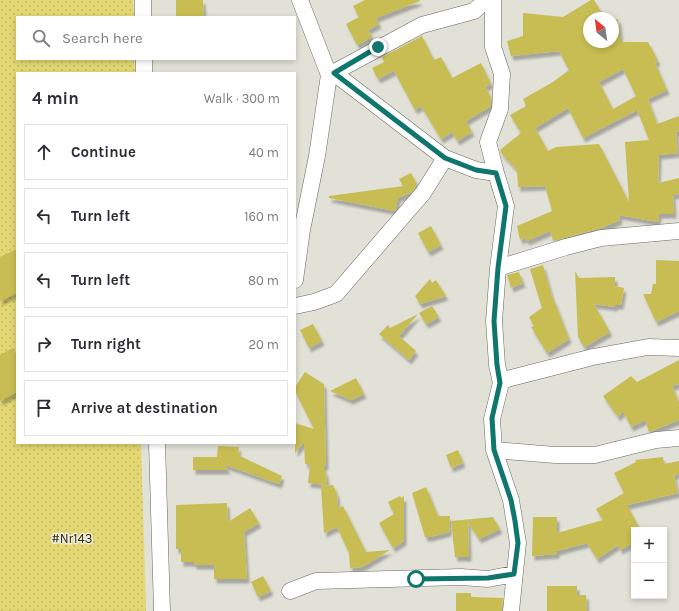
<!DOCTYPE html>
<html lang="en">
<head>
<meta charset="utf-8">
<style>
  :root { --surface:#fff; --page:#f2f2f3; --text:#2b2b33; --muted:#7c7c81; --line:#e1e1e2 }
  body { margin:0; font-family:Karla,sans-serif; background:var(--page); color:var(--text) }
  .controls { position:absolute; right:12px; bottom:12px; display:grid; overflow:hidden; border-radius:0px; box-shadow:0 2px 6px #0003 }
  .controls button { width:36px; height:36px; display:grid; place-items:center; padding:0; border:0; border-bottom:1px solid var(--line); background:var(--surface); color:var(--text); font:20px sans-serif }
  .compass { position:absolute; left:583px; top:12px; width:36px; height:36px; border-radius:50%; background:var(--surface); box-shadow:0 2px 6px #0003; rotate:331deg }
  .stop { position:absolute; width:12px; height:12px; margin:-9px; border:3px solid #0f766e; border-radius:50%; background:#fff }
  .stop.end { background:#0f766e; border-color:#fff; box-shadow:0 1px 4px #0008 }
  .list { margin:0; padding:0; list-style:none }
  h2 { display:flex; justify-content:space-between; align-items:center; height:52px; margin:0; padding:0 16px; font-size:17px }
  h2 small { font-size:13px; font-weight:400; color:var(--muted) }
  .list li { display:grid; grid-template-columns:26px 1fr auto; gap:12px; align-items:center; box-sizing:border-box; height:56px; margin:0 8px 8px; padding:0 8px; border:1px solid var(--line); border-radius:0px }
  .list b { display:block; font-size:15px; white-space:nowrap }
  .list em { font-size:13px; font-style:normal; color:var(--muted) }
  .icon { flex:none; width:22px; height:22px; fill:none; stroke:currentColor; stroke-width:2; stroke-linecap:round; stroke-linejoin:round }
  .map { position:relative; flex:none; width:679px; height:611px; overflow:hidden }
  .search { position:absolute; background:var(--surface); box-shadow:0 2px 6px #0003; left:16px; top:16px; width:280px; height:44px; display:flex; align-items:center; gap:10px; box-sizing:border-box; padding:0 14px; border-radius:0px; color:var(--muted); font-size:15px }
  .panel { position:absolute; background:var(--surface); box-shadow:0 2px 6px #0003; left:16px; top:72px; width:280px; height:372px; border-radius:0px }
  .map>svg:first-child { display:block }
</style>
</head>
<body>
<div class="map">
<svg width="679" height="611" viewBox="0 0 679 611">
  <defs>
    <pattern id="park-dots" width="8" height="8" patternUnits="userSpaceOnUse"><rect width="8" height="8" fill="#e2d773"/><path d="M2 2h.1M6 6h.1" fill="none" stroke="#c2b863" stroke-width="1.8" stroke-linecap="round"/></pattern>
    <filter id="shadow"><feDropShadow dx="2.5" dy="4.5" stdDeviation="1" flood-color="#0004"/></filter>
  </defs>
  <rect width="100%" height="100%" fill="#e2e1d7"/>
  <path fill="url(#park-dots)" d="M0 0H133L134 17H17V59H134L135 73H17V443H141L146 611H0Z"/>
  <path fill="#c8bd52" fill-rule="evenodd" filter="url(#shadow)" d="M176 0H203L204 17H176Z
    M365 0H419L420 1 376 18 379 24 368 30 372 37 357 45 346 24 359 17 353 6Z
    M591 0H594L605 18H589V42H613V20L618 19 621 42H648L658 61 655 63 667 90 648 99 657 124 679 116V131L676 132 678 153 659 155 658 183 679 178V194L673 195 674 214H659L658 222 619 215 620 220 601 228 553 241 550 231 527 241 525 238 520 240 517 226 552 211 545 186 518 187 517 170 501 153 500 150 521 133 510 115 526 106 523 99 553 82 569 70 559 51 511 56 507 41 523 36V13L563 17ZM623 69 636 96 613 109 599 82ZM568 108 583 138 637 110 649 140 625 142 629 202 599 144 556 147 548 151 535 128Z
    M422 36 434 60 441 57 452 78 481 63 491 84 485 87 491 97V106L466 121 472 132 457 141 452 132 441 139 421 106 415 110 394 71 378 79 372 68 384 62 382 57Z
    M411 173 417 184 412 192 398 198 395 211 329 198V196L403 186 399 179Z
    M431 226 441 245 428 252 418 233Z
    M17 249V293L0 301V257Z
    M656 260 679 261V311L656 322 643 294H651L653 284H656Z
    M543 265 553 300H554L569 339 547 353 531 327 534 326 529 317 542 308 530 269Z
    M575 271 579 278 615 277V286L624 288 621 305H615V307L594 304 610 332 584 347 578 337Z
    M519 272 523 283 511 288 507 275Z
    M430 279 432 283 436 280 446 296 420 304 415 296Z
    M432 306 439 317 426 324 419 313Z
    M418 314 399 336 416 351 409 360 379 334 388 325 390 328Z
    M313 324 322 341 309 348 300 330Z
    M13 348 17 356V392L0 401V355Z
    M679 360V384L672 386 679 402V420L649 432 645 420 631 427 623 411 618 417 603 396 631 376 637 382Z
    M305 372 324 384 326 465 323 467 326 473 327 485 308 483 310 464H305L304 442 295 453V423L314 429 295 391V387Z
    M356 378 364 394 351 400 330 391Z
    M218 446 239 447 238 453 240 454V456L282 476 279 484 225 465 228 470H193V457H217Z
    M458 450 463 463 451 468 446 455Z
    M663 457 664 464 679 461V474L674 475 678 493 627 505 640 529 634 530 631 533 634 543 620 550 618 545 597 559 587 543 557 551V554L532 556 533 517H557V533L603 520 596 509 624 493 614 473 636 462 635 460Z
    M333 485 337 494 338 508 343 506 366 552 390 550 362 567 350 568 349 553 337 527 324 533 321 486Z
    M426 487 438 516H450L449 532 430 537H425L412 493Z
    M400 496 401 498 404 496V541L393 548 379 523 394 514 388 502Z
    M227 503 228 522 250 508 259 523 244 532 247 579H214V565H194V562H181V549H176V505Z
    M493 517 500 529 479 539 468 523 469 557H455L451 521Z
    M263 576 271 591 258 597 251 582Z
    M547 586H577V595H586L587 611H547Z
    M456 593H471V597L503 598 502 611H456Z"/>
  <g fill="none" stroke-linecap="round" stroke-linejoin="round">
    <defs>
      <path id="street" d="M143 0V17
        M493 0V47L502 74 500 109 488 142 496 173 506 206 498 268 494 321 497 365 501 383 492 419 494 450 511 500 518 543 511 611
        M144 59V73
        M334 73 445 158 476 170 496 173
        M329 75 422 25 474 11 486 0
        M498 268 566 247 601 238 679 231
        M295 280 302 230 317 156 329 75 300 0
        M295 306 314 302 336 294 423 193 445 158
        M501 383 507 379 593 357 648 347 679 348
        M157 443 162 611
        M494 450 555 455H595L656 440 679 438
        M290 591 316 581 461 577 488 579 514 574"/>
    </defs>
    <use href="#street" stroke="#696960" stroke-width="17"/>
    <use href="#street" stroke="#fff" stroke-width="16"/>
  </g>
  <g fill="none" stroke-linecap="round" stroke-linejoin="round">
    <path stroke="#0f766e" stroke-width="5" d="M378 47 334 73 445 158 476 170 496 173 506 206 498 268 494 321 497 365 500 383 492 418 494 450 511 500 515 521 518 543 514 574 488 578 416 579"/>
  </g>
  <g text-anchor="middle" stroke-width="3" stroke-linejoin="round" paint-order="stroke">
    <g font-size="13" fill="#322d00" stroke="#efeee4">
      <text x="72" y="543">#Nr143</text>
    </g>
  </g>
</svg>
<div class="controls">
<button>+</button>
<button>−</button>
</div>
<svg class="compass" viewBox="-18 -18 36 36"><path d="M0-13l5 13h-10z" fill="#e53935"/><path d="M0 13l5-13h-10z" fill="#7c7c81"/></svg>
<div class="stop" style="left:416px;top:579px"></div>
<div class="stop end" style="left:378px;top:47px"></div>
<div class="search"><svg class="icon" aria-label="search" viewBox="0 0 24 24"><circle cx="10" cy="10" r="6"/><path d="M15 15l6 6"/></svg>Search here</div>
<section class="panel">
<h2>4 min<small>Walk · 300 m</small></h2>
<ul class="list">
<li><svg class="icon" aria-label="ahead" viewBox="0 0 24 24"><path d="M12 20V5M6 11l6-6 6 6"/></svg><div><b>Continue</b></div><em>40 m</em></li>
<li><svg class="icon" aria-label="left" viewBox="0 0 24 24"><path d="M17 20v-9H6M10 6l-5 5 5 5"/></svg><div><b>Turn left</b></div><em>160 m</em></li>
<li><svg class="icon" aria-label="left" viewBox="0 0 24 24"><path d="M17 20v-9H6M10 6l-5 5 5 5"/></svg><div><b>Turn left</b></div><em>80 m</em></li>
<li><svg class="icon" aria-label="right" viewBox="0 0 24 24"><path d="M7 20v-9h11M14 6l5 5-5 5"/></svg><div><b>Turn right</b></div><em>20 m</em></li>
<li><svg class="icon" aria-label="arrive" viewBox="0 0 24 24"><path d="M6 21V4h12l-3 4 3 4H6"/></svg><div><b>Arrive at destination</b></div></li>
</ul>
</section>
</div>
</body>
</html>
